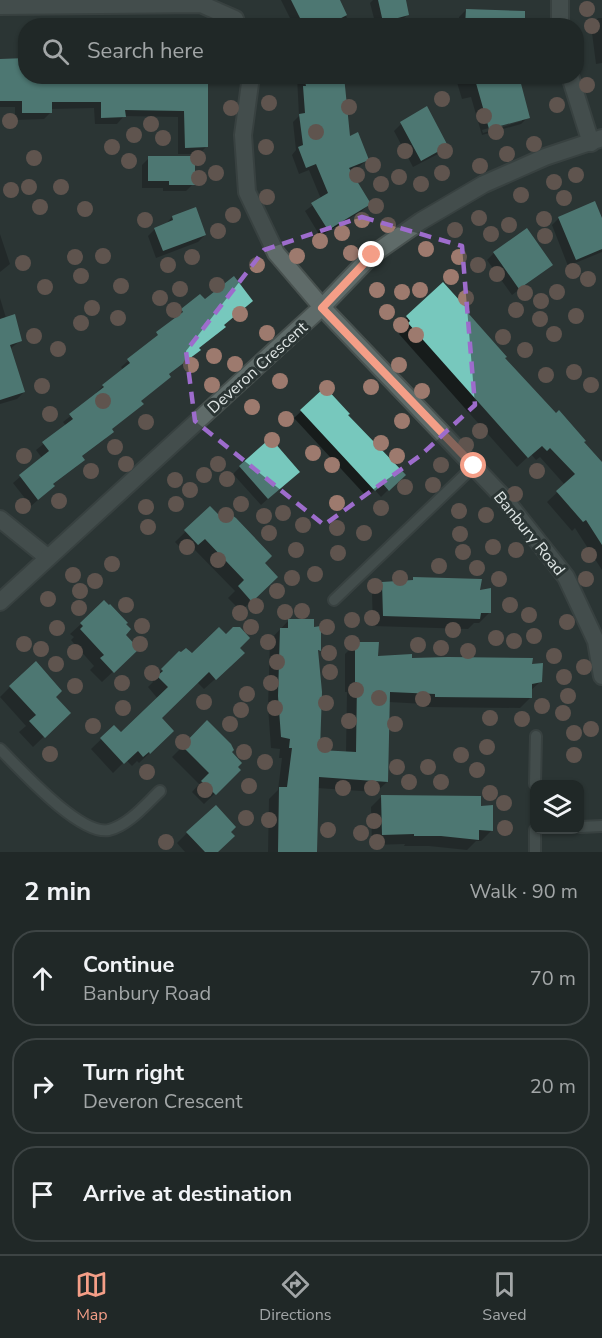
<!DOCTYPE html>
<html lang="en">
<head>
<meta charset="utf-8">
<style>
  :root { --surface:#202827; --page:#28302f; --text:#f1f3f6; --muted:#a2a6a7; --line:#3d4444; --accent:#f49e87 }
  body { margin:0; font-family:"Nunito Sans",sans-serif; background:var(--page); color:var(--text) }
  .controls { position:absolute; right:18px; bottom:18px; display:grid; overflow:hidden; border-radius:12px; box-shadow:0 2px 4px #0004 }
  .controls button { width:54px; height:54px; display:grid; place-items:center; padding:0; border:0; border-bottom:2px solid var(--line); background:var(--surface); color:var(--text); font:30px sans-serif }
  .stop { position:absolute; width:18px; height:18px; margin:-14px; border:4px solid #f49e87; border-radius:50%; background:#fff }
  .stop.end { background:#f49e87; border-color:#fff; box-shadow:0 2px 6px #0008 }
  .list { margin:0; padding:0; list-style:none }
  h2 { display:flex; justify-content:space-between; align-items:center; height:78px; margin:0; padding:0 24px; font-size:26px }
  h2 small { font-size:20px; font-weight:400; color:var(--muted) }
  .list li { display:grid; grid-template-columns:39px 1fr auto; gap:18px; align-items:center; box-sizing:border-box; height:96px; margin:0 12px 12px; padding:0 12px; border:2px solid var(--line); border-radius:24px }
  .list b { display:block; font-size:22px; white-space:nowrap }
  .list p { margin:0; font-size:20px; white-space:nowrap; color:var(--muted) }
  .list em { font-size:20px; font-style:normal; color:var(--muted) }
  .icon { flex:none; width:33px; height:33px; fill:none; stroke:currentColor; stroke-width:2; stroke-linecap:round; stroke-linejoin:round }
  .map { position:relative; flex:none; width:602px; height:852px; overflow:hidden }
  .search { position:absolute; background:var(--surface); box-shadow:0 2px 4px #0004; left:18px; right:18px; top:18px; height:66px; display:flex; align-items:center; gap:15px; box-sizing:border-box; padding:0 21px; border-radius:24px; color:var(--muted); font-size:22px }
  .sheet { height:402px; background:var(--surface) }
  nav { display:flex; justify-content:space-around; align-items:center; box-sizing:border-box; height:84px; border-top:2px solid var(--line); background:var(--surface); font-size:16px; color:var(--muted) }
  nav a { display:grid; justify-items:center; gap:3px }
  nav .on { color:var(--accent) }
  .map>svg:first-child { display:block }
</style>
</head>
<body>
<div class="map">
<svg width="602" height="852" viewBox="0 0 602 852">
  <rect width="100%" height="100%" fill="#2b3534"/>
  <path fill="#0007" fill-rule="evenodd" d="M281 0H338L351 26H294Z
    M373 0H404L407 15 400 22 376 26 370 3Z
    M466 10 505 26H459V17Z
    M598 18H602V63L596 64 591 25Z
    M0 60 26 76H205L206 147 199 154H178V117L124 116 117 124H95L94 108 51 109V112L44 119 15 120V107H0Z
    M297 76H343L349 138 368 159 360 166 349 171 369 204 362 211 320 236 305 211 321 199 309 170 299 174 292 155 296 150 293 122 299 116Z
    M455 76H516L528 117 521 124 482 135 471 97 462 99ZM522 118V121L483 133 482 130Z
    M402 123 447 146 440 153 413 167 394 131Z
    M149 158 193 184 186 191H163V188H142V165Z
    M172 217 205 235 198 242 156 258 148 236 155 229 165 225Z
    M559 218 602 222V252L568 266 552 225Z
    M0 234 10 264 0 272Z
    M494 253 551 265 512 295 487 260Z
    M443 284 503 358 602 464V570L575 528 572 531 547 502 565 485 540 457 536 460 531 454 517 467 399 334 401 332 397 327Z
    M0 298 6 318 21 340 10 349 24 392 17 399 0 404Z
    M182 310 223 325 197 348 199 350 192 357 168 375 110 430 105 439 81 457 83 460 76 467 52 485 46 493 31 506 13 483 42 458 36 450 66 426 63 422 97 395 96 393 103 386 123 370 121 367 177 319 175 317Z
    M325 389 346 415 403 475 381 497 375 490 367 497 294 418Z
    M240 467 291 478 261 505 233 474Z
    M210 508 276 577 241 611 228 598 235 591 193 548 187 554 175 542Z
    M414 578 479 591 489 613 479 623H474L468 629 373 626 372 594 383 583 411 582Z
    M289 620 313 629 319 650 317 652 319 752 346 753 347 692H345V654L355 644 377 657 530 665 540 682 530 691 531 697 520 708 425 707V704L389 702 387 782 376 792 317 788 315 852H268L269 799 278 790 282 758H279L280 749 271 748 268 707 270 640Z
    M81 624 124 635 137 649 102 682 90 670 94 666 71 640 74 637 70 634Z
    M238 648 233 663 204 689 197 682 160 718 162 741 139 763 137 761 132 766 126 760 113 773 91 749 114 727 121 734 158 699 148 687 153 682 152 680 179 653 191 655Z
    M10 687 54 697 58 723 33 747 19 732 26 726 0 697Z
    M207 722 230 752 239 770 204 804 192 792 199 784 172 757Z
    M382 796 492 830 481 841H476L467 850 429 846H404L405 844 372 845 371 807Z
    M187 833 217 852H185L177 843Z"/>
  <path fill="#77c8bd" d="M291 0H340L347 15 326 26H304Z
    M378 0H406L409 15 383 22Z
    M466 9 525 11V26H465Z
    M26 58V76L208 77V147L185 148 184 111 125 110 126 117 101 118V102H52V113H22V101H0V59Z
    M304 76H344L350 136 358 132 369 160 349 168 371 204 328 230 311 203 328 193 316 164 306 168 298 147 303 145 299 114 305 113 303 86H306Z
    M474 76H519L530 118 489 129Z
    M427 106 448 146 421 161 400 122Z
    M148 156H195V185H169V181H148Z
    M595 201 602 218V249L576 260 558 217Z
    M196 207 206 235 163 251 154 228 173 220 172 216Z
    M527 228 553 265 519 289 493 252Z
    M234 276 253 301 224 325 226 327 199 348 201 350 169 374 171 377 141 401 144 404 112 429 114 432 82 456 85 460 53 484 55 486 38 500 19 475 49 451 42 442 73 419 69 414 104 387 102 385 130 363 127 359 158 335 156 332 183 312 181 309 200 294 205 299Z
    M443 282 470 312 468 313 507 357 505 358 556 413 559 410 586 441 584 442 602 462V545L586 520 583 522 556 491 575 474 550 448 547 451 542 446 528 458 408 323 410 321 406 316Z
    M15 314 22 341 10 345 25 392 0 400V319Z
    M325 387 350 414 348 415 406 475 389 491 383 484 375 491 300 410Z
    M267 441 271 445 274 442 300 472 268 499 239 466Z
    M210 506 223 519 229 513 236 518 272 556 265 563 278 577 252 602 238 586 244 580 205 539 198 545 184 530Z
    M413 577 482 579 480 590 491 588V613H481L480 619 383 616 382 582 413 580Z
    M104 600 109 605 110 604 128 623 126 624 131 629 126 635 139 649 114 673 100 658 104 655 80 629 83 626 80 623Z
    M288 619H314V627L321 626V651L318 650 322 692 320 750 356 752 357 682H355V642H379L378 656 412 654V658L448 657 533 658 532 664 543 663 542 682 532 684V698L435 697V694L390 692 388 782 319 777 317 852H278L279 787H287L292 748H289L290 739 281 737 278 696 280 628H288Z
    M219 627 226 634 233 627H240L250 638 240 648 245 653 216 680 209 672 162 718 174 731 150 754 149 752 143 757 138 751 124 764 100 738 114 725 121 732 168 687 157 676 163 671 161 669 179 651 181 652 186 648 192 653Z
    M36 661 62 691 56 697 71 713 45 738 29 721 36 715 9 686Z
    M207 720 231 744 234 750 232 752 242 763 238 767 241 770 216 795 201 781 209 773 182 746Z
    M381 795 481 796V806L493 805V831L479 830V840L441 836H414V834L382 835Z
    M216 805 236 827 231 832 235 836 218 852H205L186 832Z"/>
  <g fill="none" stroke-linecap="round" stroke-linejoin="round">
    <defs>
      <path id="service" d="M334 600 474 466
        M0 749C20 769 80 836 109 830 129 825 146 804 160 791
        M535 784 536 736
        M580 827 602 826
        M535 852V830"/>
      <path id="minor" d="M560 0V26
        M0 6 201 4 235 19 237 26
        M251 76 243 135 247 192 276 253 322 307 503 497 566 577 596 641 602 676
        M570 76 591 143
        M0 519 47 557"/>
      <path id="tertiary" d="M0 602 322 307 372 255 421 221 484 184 545 157 602 138"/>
    </defs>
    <use href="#service" stroke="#48514f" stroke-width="14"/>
    <use href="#minor" stroke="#48514f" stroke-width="20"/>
    <use href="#tertiary" stroke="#48514f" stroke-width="20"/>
    <use href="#service" stroke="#5f6b69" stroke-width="10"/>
    <use href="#minor" stroke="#5f6b69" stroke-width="16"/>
    <use href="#tertiary" stroke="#5f6b69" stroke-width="16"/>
  </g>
  <g fill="#9d7a6e">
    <circle cx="587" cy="9" r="8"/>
    <circle cx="592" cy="26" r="8"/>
    <circle cx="587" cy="85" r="8"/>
    <circle cx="442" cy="99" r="8"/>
    <circle cx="269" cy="103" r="8"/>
    <circle cx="557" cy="105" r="8"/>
    <circle cx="349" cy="107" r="8"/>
    <circle cx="231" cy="108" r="8"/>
    <circle cx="484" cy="116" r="8"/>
    <circle cx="10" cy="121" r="8"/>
    <circle cx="151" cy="124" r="8"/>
    <circle cx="316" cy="132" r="8"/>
    <circle cx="496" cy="132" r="8"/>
    <circle cx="134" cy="135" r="8"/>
    <circle cx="163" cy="138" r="8"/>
    <circle cx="534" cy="144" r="8"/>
    <circle cx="112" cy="147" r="8"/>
    <circle cx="266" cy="147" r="8"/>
    <circle cx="405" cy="151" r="8"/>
    <circle cx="445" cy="151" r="8"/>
    <circle cx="507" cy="154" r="8"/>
    <circle cx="34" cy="158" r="8"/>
    <circle cx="198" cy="158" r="8"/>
    <circle cx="129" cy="161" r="8"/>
    <circle cx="373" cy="165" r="8"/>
    <circle cx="480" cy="166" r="8"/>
    <circle cx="216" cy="173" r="8"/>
    <circle cx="442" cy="173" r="8"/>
    <circle cx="357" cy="175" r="8"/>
    <circle cx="576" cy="175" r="8"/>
    <circle cx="399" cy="177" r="8"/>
    <circle cx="199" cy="178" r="8"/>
    <circle cx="554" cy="182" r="8"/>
    <circle cx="381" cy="184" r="8"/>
    <circle cx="421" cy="184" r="8"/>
    <circle cx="29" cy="187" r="8"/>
    <circle cx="61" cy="187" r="8"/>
    <circle cx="11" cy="190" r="8"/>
    <circle cx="521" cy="195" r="8"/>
    <circle cx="267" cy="197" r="8"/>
    <circle cx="564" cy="198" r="8"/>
    <circle cx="376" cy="206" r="8"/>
    <circle cx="40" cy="207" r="8"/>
    <circle cx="85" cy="209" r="8"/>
    <circle cx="233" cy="215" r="8"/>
    <circle cx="479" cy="218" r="8"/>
    <circle cx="544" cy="219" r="8"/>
    <circle cx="145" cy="220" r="8"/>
    <circle cx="362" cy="220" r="8"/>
    <circle cx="388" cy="225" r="8"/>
    <circle cx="509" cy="225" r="8"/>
    <circle cx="455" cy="230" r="8"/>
    <circle cx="218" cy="231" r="8"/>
    <circle cx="342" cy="233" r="8"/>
    <circle cx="491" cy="234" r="8"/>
    <circle cx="545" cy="236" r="8"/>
    <circle cx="320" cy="241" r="8"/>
    <circle cx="426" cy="249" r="8"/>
    <circle cx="351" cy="253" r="8"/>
    <circle cx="103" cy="256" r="8"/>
    <circle cx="297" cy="256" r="8"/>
    <circle cx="75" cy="257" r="8"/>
    <circle cx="192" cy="257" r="8"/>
    <circle cx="459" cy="257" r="8"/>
    <circle cx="23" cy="263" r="8"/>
    <circle cx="168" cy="265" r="8"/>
    <circle cx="257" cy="265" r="8"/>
    <circle cx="478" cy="265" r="8"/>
    <circle cx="573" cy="271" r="8"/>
    <circle cx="497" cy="274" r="8"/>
    <circle cx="81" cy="276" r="8"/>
    <circle cx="451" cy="277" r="8"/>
    <circle cx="588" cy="279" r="8"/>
    <circle cx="217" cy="285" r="8"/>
    <circle cx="121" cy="286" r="8"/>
    <circle cx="45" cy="287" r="8"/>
    <circle cx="180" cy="289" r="8"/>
    <circle cx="377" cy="290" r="8"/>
    <circle cx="420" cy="290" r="8"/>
    <circle cx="402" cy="292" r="8"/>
    <circle cx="557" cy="292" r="8"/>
    <circle cx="525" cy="293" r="8"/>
    <circle cx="160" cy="298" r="8"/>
    <circle cx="466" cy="298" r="8"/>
    <circle cx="541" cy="301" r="8"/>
    <circle cx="92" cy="308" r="8"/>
    <circle cx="174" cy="310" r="8"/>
    <circle cx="516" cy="310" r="8"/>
    <circle cx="387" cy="312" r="8"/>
    <circle cx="240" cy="314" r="8"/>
    <circle cx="576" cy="316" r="8"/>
    <circle cx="118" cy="318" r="8"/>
    <circle cx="540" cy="319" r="8"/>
    <circle cx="81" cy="323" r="8"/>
    <circle cx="401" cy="325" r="8"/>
    <circle cx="267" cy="333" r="8"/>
    <circle cx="554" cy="334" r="8"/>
    <circle cx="416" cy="335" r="8"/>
    <circle cx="34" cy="336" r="8"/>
    <circle cx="503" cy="337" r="8"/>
    <circle cx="58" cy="349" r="8"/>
    <circle cx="525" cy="350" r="8"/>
    <circle cx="214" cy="356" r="8"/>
    <circle cx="235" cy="364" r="8"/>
    <circle cx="191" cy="365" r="8"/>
    <circle cx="399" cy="365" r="8"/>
    <circle cx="574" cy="372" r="8"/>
    <circle cx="546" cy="375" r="8"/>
    <circle cx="280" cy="381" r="8"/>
    <circle cx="212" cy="385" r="8"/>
    <circle cx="591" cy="385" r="8"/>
    <circle cx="42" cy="386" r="8"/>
    <circle cx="371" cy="387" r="8"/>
    <circle cx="327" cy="388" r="8"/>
    <circle cx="422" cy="391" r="8"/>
    <circle cx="103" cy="401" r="8"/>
    <circle cx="252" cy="407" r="8"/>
    <circle cx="50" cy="414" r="8"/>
    <circle cx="286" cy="419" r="8"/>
    <circle cx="402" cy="421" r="8"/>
    <circle cx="146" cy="422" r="8"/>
    <circle cx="480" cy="431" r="8"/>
    <circle cx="272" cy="440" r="8"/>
    <circle cx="381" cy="443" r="8"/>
    <circle cx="466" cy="445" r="8"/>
    <circle cx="115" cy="447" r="8"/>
    <circle cx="313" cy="453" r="8"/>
    <circle cx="24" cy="456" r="8"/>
    <circle cx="397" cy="456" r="8"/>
    <circle cx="126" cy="464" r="8"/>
    <circle cx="218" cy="464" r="8"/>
    <circle cx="332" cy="465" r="8"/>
    <circle cx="441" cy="465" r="8"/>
    <circle cx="91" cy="471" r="8"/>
    <circle cx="537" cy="471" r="8"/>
    <circle cx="204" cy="475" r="8"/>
    <circle cx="227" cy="479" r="8"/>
    <circle cx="175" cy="480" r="8"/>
    <circle cx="433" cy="485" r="8"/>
    <circle cx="405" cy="487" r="8"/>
    <circle cx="190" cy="490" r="8"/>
    <circle cx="515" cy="494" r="8"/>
    <circle cx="59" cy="501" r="8"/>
    <circle cx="337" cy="503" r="8"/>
    <circle cx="176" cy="504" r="8"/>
    <circle cx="241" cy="504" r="8"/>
    <circle cx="23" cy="506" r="8"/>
    <circle cx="146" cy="507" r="8"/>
    <circle cx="381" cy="508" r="8"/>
    <circle cx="459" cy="511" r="8"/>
    <circle cx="283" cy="513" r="8"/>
    <circle cx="226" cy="515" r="8"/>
    <circle cx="486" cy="515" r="8"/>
    <circle cx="264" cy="516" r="8"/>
    <circle cx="303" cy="525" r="8"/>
    <circle cx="148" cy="527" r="8"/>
    <circle cx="337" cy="528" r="8"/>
    <circle cx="269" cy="533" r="8"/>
    <circle cx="364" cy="533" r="8"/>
    <circle cx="460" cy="534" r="8"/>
    <circle cx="187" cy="547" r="8"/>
    <circle cx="493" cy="547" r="8"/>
    <circle cx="296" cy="550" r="8"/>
    <circle cx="516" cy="550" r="8"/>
    <circle cx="463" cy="552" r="8"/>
    <circle cx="338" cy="553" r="8"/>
    <circle cx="589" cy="555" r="8"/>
    <circle cx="218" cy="560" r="8"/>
    <circle cx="112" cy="564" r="8"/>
    <circle cx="439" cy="566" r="8"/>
    <circle cx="477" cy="568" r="8"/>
    <circle cx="315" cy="574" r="8"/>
    <circle cx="73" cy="575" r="8"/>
    <circle cx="292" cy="578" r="8"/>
    <circle cx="400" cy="578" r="8"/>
    <circle cx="499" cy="579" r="8"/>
    <circle cx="586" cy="579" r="8"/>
    <circle cx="95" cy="581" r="8"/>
    <circle cx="375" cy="586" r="8"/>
    <circle cx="80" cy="591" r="8"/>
    <circle cx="277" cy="591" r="8"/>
    <circle cx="48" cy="599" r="8"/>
    <circle cx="126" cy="605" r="8"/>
    <circle cx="510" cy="605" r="8"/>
    <circle cx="256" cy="606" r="8"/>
    <circle cx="79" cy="608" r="8"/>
    <circle cx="302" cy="611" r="8"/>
    <circle cx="285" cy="612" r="8"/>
    <circle cx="240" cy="613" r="8"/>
    <circle cx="529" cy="615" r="8"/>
    <circle cx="372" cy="618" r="8"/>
    <circle cx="352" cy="620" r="8"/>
    <circle cx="567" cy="622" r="8"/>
    <circle cx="142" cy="626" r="8"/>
    <circle cx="251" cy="627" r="8"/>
    <circle cx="327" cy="627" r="8"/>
    <circle cx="57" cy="628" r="8"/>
    <circle cx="453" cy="630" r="8"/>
    <circle cx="534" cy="636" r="8"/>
    <circle cx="496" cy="638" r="8"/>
    <circle cx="514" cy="641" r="8"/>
    <circle cx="268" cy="642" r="8"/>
    <circle cx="352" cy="643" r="8"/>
    <circle cx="24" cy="644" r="8"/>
    <circle cx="140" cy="644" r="8"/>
    <circle cx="418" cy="645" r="8"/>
    <circle cx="441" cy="648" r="8"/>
    <circle cx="41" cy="649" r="8"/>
    <circle cx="468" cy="651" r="8"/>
    <circle cx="75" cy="652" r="8"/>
    <circle cx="329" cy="653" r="8"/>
    <circle cx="554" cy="656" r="8"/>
    <circle cx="277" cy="662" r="8"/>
    <circle cx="56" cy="664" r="8"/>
    <circle cx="584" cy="667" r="8"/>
    <circle cx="330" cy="672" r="8"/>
    <circle cx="152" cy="673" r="8"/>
    <circle cx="564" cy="677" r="8"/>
    <circle cx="122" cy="683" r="8"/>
    <circle cx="271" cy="683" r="8"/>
    <circle cx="75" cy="686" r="8"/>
    <circle cx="356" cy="690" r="8"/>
    <circle cx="247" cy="694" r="8"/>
    <circle cx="568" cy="696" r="8"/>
    <circle cx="379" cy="698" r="8"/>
    <circle cx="423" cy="699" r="8"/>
    <circle cx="204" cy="702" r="8"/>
    <circle cx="326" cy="703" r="8"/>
    <circle cx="542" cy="706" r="8"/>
    <circle cx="123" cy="708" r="8"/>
    <circle cx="275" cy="708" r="8"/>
    <circle cx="241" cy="710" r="8"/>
    <circle cx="563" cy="713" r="8"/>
    <circle cx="490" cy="718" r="8"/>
    <circle cx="522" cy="719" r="8"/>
    <circle cx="349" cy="721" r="8"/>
    <circle cx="230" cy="724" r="8"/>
    <circle cx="395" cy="724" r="8"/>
    <circle cx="93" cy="726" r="8"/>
    <circle cx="591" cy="729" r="8"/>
    <circle cx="574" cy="733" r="8"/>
    <circle cx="183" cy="742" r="8"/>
    <circle cx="325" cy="745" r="8"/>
    <circle cx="487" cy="747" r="8"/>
    <circle cx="244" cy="752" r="8"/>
    <circle cx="50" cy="754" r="8"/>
    <circle cx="461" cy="755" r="8"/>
    <circle cx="574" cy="755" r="8"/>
    <circle cx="265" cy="762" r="8"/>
    <circle cx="397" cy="767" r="8"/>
    <circle cx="428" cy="767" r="8"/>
    <circle cx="477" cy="770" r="8"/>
    <circle cx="147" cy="772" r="8"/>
    <circle cx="409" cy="782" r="8"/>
    <circle cx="441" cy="782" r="8"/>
    <circle cx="249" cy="786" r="8"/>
    <circle cx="343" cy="788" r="8"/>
    <circle cx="372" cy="788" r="8"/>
    <circle cx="205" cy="790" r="8"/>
    <circle cx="490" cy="793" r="8"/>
    <circle cx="504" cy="803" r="8"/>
    <circle cx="246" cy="818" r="8"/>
    <circle cx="269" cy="820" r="8"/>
    <circle cx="374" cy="821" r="8"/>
    <circle cx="505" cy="828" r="8"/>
    <circle cx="328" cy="830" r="8"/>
    <circle cx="361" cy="833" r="8"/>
    <circle cx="166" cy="842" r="8"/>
    <circle cx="377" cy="842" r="8"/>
  </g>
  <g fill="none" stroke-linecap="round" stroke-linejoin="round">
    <path stroke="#f49e87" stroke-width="8" d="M372 255 322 308 474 466"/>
  </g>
  <path d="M0 0H602V852H0ZM362 217 462 246 475 405 421 455 324 525 195 421 186 351 264 250Z" fill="#2b3534" fill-opacity=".55" fill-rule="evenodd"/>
  <path fill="none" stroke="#9d6ccc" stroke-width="4.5" stroke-dasharray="12 8" stroke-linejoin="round" d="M362 217 462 246 475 405 421 455 324 525 195 421 186 351 264 250Z"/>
  <g text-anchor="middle" stroke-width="6" stroke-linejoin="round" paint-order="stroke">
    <g font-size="16" fill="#dde4e3" stroke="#2b3534">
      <text transform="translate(257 367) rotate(-42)" y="6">Deveron Crescent</text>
      <text transform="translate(530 533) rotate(51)" y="6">Banbury Road</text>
    </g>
  </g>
</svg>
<div class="controls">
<button><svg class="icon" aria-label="layers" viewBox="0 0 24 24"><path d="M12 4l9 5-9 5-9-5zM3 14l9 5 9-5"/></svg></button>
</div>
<div class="stop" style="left:474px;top:466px"></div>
<div class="stop end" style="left:372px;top:255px"></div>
<div class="search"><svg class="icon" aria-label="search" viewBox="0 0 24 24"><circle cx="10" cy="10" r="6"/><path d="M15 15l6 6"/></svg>Search here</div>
</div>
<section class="sheet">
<h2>2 min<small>Walk · 90 m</small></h2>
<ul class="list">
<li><svg class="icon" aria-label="ahead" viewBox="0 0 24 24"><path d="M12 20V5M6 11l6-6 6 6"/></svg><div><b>Continue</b><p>Banbury Road</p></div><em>70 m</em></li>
<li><svg class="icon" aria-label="right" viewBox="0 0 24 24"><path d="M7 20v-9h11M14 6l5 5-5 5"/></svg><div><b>Turn right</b><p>Deveron Crescent</p></div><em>20 m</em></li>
<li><svg class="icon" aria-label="arrive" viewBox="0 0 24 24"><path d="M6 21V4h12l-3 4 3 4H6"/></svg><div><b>Arrive at destination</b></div></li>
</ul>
</section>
<nav>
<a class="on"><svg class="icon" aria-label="map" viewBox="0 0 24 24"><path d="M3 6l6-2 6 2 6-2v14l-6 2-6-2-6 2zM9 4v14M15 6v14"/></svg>Map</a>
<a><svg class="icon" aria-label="directions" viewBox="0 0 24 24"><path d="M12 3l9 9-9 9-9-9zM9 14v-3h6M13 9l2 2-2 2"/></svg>Directions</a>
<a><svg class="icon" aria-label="saved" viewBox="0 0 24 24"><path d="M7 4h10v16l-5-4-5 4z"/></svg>Saved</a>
</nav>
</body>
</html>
